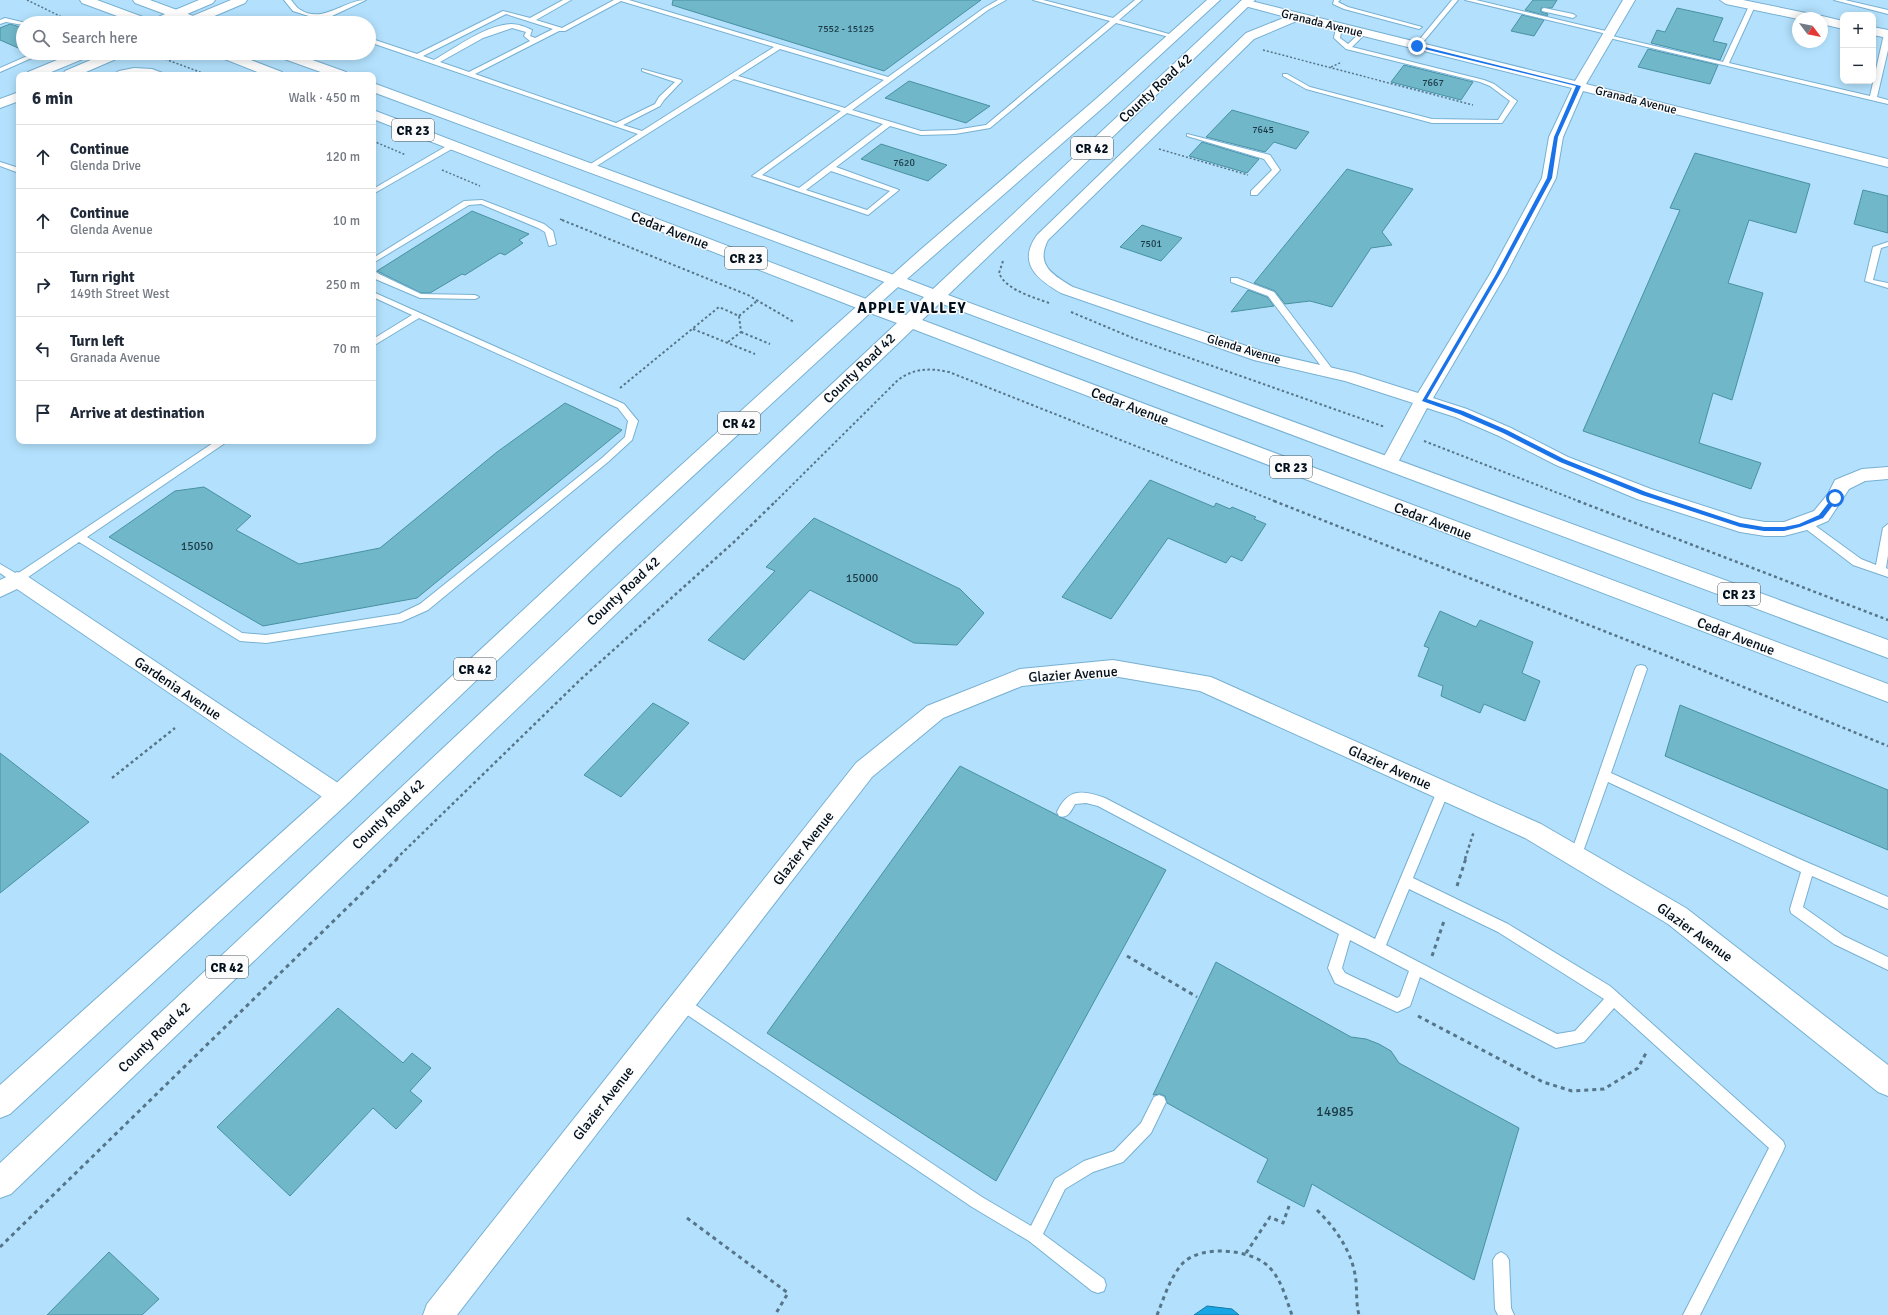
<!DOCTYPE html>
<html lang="en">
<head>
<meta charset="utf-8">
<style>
  :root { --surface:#fff; --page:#f6f6f7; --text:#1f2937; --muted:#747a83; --line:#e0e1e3 }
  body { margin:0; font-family:Signika,sans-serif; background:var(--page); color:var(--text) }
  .controls { position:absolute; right:12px; top:12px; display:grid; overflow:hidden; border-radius:8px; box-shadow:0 2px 10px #0003 }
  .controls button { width:36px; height:36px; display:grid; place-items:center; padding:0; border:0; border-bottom:1px solid var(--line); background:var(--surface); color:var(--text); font:20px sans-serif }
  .compass { position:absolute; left:1792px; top:12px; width:36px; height:36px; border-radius:50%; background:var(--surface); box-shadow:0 2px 10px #0003; rotate:122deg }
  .stop { position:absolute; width:12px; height:12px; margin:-9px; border:3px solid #1a73e8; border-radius:50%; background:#fff }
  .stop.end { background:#1a73e8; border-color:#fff; box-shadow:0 1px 4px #0008 }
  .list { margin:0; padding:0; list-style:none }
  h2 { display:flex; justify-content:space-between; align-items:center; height:52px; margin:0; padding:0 16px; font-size:17px }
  h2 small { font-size:13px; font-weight:400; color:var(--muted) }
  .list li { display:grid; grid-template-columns:26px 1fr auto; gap:12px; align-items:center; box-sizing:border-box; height:64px; padding:0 16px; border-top:1px solid var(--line) }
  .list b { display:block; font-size:15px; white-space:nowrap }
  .list p { margin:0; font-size:13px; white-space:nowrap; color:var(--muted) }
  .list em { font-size:13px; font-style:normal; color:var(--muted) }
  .icon { flex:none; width:22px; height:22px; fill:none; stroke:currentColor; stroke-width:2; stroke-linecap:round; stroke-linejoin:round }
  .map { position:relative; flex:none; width:1888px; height:1315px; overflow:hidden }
  .search { position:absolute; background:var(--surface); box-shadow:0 2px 10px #0003; left:16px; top:16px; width:360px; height:44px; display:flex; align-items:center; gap:10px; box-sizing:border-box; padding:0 14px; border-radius:22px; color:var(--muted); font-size:15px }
  .panel { position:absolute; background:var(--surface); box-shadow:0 2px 10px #0003; left:16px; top:72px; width:360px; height:372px; border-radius:8px }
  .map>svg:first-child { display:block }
</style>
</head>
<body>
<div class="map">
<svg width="1888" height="1315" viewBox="0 0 1888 1315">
  <rect width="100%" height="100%" fill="#b3e1fd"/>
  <path fill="#19a6e4" stroke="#1279a8" d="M1207 1306 1232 1309 1239 1315H1194Z"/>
  <path fill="#6fb7c9" stroke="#4891a2" d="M673 0H981L884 71 672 5Z
    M1533 0H1557L1552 8H1541V12L1548 14 1547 16 1525 10Z
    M1677 8 1723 18 1713 41 1727 44 1720 60 1651 43 1657 30 1665 32Z
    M1522 15 1544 20 1534 36 1511 31Z
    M10 24 23 28V50L0 40V28Z
    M1648 49 1718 65 1710 84 1638 67Z
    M1404 65 1473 82 1461 100 1391 82Z
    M909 81 990 106 966 123 885 98Z
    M1232 110 1309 132 1296 149 1274 142 1265 152 1206 137Z
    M1202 142 1259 159 1247 173 1189 156Z
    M881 144 947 165 928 181 861 159Z
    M1695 153 1810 184 1796 233 1749 220 1728 283 1763 293 1732 400 1713 393 1699 443 1761 463 1751 489 1583 431 1680 210 1670 208Z
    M1347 169 1413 189 1382 232 1392 245 1371 248 1332 307 1310 301 1285 304 1275 291 1254 283Z
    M1863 190 1888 196V233L1854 224Z
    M472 211 529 234 519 240 523 243 505 255 500 253 465 275 462 274 430 293H421L377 271Z
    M1142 225 1182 238 1161 261 1120 247Z
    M1248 290 1267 297 1274 306 1231 312Z
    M565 403 622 430 417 598 263 626 109 537 175 491 204 487 251 516 236 530 299 564 380 548 497 452Z
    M1150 480 1214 507 1216 503 1230 509 1232 507 1256 517 1254 519 1266 524 1242 561 1231 556 1226 563 1168 538 1111 619 1062 597Z
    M814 518 960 589 984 613 957 645 914 643 810 590 744 660 708 640 775 571 766 567Z
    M1440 611 1476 627 1480 620 1533 642 1522 673 1540 681 1525 721 1484 704 1480 713 1441 696 1443 686 1418 676 1429 648 1424 646Z
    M653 703 689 723 621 797 584 775Z
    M1680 705 1888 790V850L1665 756Z
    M0 753 89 822 0 893Z
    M960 766 1057 815 1059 817 1063 818 1166 870 996 1181 767 1033Z
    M1216 962 1351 1037 1366 1039 1379 1044 1391 1051 1399 1063 1519 1128 1474 1280 1312 1184 1304 1207 1257 1182 1268 1159 1167 1103 1165 1096 1160 1094 1153 1095Z
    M338 1008 403 1063 412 1053 431 1068 410 1091 422 1101 396 1129 373 1108 290 1196 217 1127Z
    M109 1252 159 1299 142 1315H47Z"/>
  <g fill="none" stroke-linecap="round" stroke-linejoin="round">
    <defs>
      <path id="lane" d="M284 0H291C294 3 296 7 299 9 323 25 343 0 366 0L332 16 315 18 293 11Z
        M563 0H571L536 20 562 28 614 0H629L888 77 984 8 998 0H1006L988 10 852 110 921 131 955 130 986 125 1110 21 1033 0H1043L1113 18 1135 0H1142L1119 20 1176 36 1173 38 1116 23 990 128 955 134 921 135 890 126 836 167 899 190 868 215 752 176 841 111 734 79 592 169H589V165L638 134 369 42V38L417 54 503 11 530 18ZM621 1 774 47 642 131 623 125 660 106 664 100 682 81 681 80 642 69V71L675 82 659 97 655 104 616 123 475 74 559 31H565ZM506 14 553 29 535 38 530 36 532 30C526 27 518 24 511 24 484 26 457 47 434 60L423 56ZM512 28 526 32 524 36 530 41 469 72 440 62 483 38ZM780 49 884 80 845 108 738 76ZM847 113 883 124 799 188 762 175ZM831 171 890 191 867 210 806 190Z
        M1334 0H1340L1338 2 1348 7 1422 27 1419 29 1344 9 1333 4Z
        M1452 0H1458L1419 47H1415V45Z
        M1465 0H1476L1614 33 1611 35Z
        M1834 0H1845L1888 10V14Z
        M1752 4 1755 6 1729 63 1870 96 1884 34 1888 32V50L1877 97 1888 100V104L1605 37 1608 35 1723 62 1749 6Z
        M1544 8 1573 14 1576 16 1573 18 1542 11V9Z
        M5 18 26 23H23V25L6 22 0 24V20Z
        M1339 25 1342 27 1340 38 1348 44 1361 32 1366 33 1352 47 1484 80 1494 84 1517 101 1502 123H1432L1306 89 1283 76V74H1287L1310 87 1432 119 1498 120 1510 101 1490 86 1480 82 1346 49 1334 38 1336 27Z
        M34 53H43L0 72V68Z
        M134 68 152 69 168 75 140 72 112 75 119 71Z
        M1187 134 1270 155 1280 170 1257 195H1251V191L1272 170 1264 159 1187 136Z
        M450 144 457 146 373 194V189Z
        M0 162 19 168V173L0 166Z
        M482 200 544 224 553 231 556 244 549 246 545 232 538 228 481 204 469 205 373 263V258L464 201Z
        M1888 242V246L1881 248 1873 280 1888 283V288L1865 281 1873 247Z
        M373 270 379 274 421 294 475 295 479 297 475 299 420 298 373 278Z
        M1231 278H1237L1274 292 1333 370V374H1327L1268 296 1231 282Z
        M373 292 624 404 638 421 632 440 608 462 428 610 401 622 266 643 240 641 79 542 21 582H13L0 573V564L17 574 216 441H228L87 537 242 633 266 635 399 614 420 604 602 458 625 437 628 421 618 408 419 318 373 346V339L412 315 373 297Z
        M1806 519 1861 559 1876 565 1883 528 1888 524V555L1886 568 1888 569V577L1853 565 1802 526 1801 523Z
        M1641 665 1645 666 1647 669 1611 773 1804 861 1888 897V909L1812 876 1803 907 1844 936 1888 957V970L1834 944 1791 913 1790 909 1801 872 1608 782 1580 860 1576 862 1572 860 1570 856 1635 669 1637 666Z
        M1443 786 1447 787 1449 791 1413 878 1508 924 1610 986 1783 1141 1785 1146 1783 1151 1700 1315H1683L1769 1148 1614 1008 1584 1042 1556 1048 1420 977 1410 1006 1397 1012 1335 983 1328 968 1339 934 1098 806 1086 803 1075 804C1071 811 1068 819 1059 816L1057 812C1068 788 1083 790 1105 798L1375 939 1437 791 1439 787ZM1409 889 1498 932 1604 999 1575 1031 1557 1034 1386 945ZM1350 940 1409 971 1400 996 1397 998 1345 973 1342 968Z
        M682 996 982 1197 1031 1226 1055 1179 1084 1161 1114 1151 1141 1123 1154 1097 1159 1095 1164 1097 1166 1102 1151 1133 1123 1162 1093 1172 1065 1189 1043 1234 1104 1279 1106 1285 1104 1291 1098 1293 1092 1291 1029 1241 972 1207 677 1008 675 1003 677 998Z
        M1501 1252 1506 1255 1509 1260 1511 1308 1514 1315H1498L1495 1309 1493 1260 1496 1255Z"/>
      <path id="street" d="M1247 0 1575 81 1623 0H1635L1586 84 1888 159V167L1583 91 1563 137 1556 178 1506 274 1433 398 1467 409 1511 428 1568 457 1651 489 1741 518 1765 522H1784L1814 511 1828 494 1835 480 1862 469 1888 467V479L1865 481 1849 489 1828 521 1807 530 1784 536H1765L1740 532 1637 499 1556 465 1499 436 1455 417 1427 408 1395 468 1389 470 1383 468 1380 464 1413 403 1345 381 1254 360 1061 293C1037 279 1017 263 1037 235L1246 33 1286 17 1241 5 1239 3 1241 1ZM1299 20 1572 88 1549 137 1542 178 1490 274 1418 393 1355 373 1264 352 1073 287C1053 275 1035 265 1048 240L1254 39Z
        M17 572 24 574 347 789 350 796 347 803 339 806 331 803 17 589 0 597V580Z
        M1113 660 1211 677 1541 824 1686 908 1888 1065V1096L1878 1092 1668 924 1525 838 1200 691 1113 676 1022 686 943 718 872 777 457 1315H423L427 1304 856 763 927 706 1020 669Z"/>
      <path id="secondary" d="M199 0H215L213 3 166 23H149L151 20Z
        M231 0H247L245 3 198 23H191L188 20 190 17Z
        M1720 0H1743L1811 14 1817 18 1798 19 1726 4Z
        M1822 16 1843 21V29L1822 24V18H1817Z
        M1873 27 1888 30V38L1873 35Z
        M74 53H91L90 56 44 75H26L28 72Z
        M107 53H124L123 56 79 75 63 74 65 71Z
        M19 92V101L0 108V99Z"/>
      <path id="primary" d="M80 0H97L151 20 153 23H136L82 3Z
        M133 0H150L204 20 206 23H189L135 3Z
        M216 53H233L282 72 284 75H265L217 56Z
        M275 53H293L346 72 348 75H329L276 56Z
        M373 83 902 278 904 281 902 284 896 286 890 284 373 92Z
        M373 110 874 302 876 306 874 310 868 311 862 310 373 119Z"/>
      <path id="highway" d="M1207 0H1220L1107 104 907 279 933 289 1242 0H1255L948 295 1888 640V658L940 303 922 320 1888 684V702L913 329 11 1194 0 1198V1163L897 323 870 313 617 546 348 803 10 1114 0 1118V1085L330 789 603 536 828 332 919 251 1097 98ZM898 287 924 297 906 315 879 304Z"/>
    </defs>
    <use href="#lane" stroke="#77b0d2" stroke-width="2"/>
    <use href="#street" stroke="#77b0d2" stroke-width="2"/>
    <use href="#secondary" stroke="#77b0d2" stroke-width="2"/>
    <use href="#primary" stroke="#77b0d2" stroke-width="2"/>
    <use href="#highway" stroke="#77b0d2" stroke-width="2"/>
    <path stroke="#577589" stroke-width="1.5" stroke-dasharray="2 2" stroke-linecap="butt" d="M27 0 74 23
      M1263 50 1473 105
      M154 55 208 75
      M1331 67 1342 62
      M373 141 406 155
      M1159 149 1248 175
      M442 170 480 186
      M560 219 564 221"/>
    <path stroke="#577589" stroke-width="2" stroke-dasharray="2.5 2.5" stroke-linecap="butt" d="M562 220 748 295 794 322
      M1003 261 999 273C1006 290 1033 297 1049 303
      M1071 312 1133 338 1385 427
      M739 316 758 300
      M693 329 755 354
      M741 332 770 344
      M620 388 719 307 739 316 741 332 728 342
      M1424 441 1581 502
      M775 502 898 380C914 368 930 368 949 372L1277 502"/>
    <path stroke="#577589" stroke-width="2.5" stroke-dasharray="3 3" stroke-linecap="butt" d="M1274 501 1675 659 1888 746
      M1578 501 1888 620
      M112 778 175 728
      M396 859 581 679 734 542 776 501
      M1465 859 1474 831"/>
    <path stroke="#577589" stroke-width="3" stroke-dasharray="4 4" stroke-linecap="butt" d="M1457 886 1466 858
      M1127 956 1197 997
      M1432 956 1444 921
      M1418 1016 1543 1082 1572 1091 1604 1089 1638 1068 1646 1053
      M1317 1210C1337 1230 1353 1253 1356 1281 1357 1293 1356 1304 1359 1315
      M687 1218 788 1293 775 1315
      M0 1247 398 858
      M1246 1253 1270 1217 1283 1223 1289 1206
      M1157 1315C1164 1298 1170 1277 1183 1263 1202 1244 1253 1249 1270 1268 1282 1281 1286 1299 1292 1315"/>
    <use href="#lane" fill="#fff" fill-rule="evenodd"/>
    <use href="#street" fill="#fff" fill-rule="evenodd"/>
    <use href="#secondary" fill="#fff" fill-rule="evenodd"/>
    <use href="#primary" fill="#fff" fill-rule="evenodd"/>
    <use href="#highway" fill="#fff" fill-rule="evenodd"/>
  </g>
  <path fill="#1a73e8" d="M1417 45 1581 86 1558 137 1552 178 1500 274 1427 399 1463 411 1507 430 1564 459 1646 492 1740 523 1764 527H1784L1799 524 1819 515 1833 497H1837V500L1823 518 1800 527 1784 531H1764L1740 527 1642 495 1560 462 1503 433 1459 414 1422 401 1496 274 1547 178 1554 137 1576 86 1416 47Z"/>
  <g text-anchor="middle" stroke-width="3" stroke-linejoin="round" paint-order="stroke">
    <g font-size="10" fill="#1c3946">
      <text x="846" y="32">7552 - 15125</text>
      <text x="1433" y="86">7667</text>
      <text x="1263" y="133">7645</text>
      <text x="904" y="166">7620</text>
      <text x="1151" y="247">7501</text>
    </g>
    <g font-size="12" fill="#000f1b" stroke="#fbfbfb">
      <text transform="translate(1322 23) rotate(14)" y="4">Granada Avenue</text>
      <text transform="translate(1636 100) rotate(14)" y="4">Granada Avenue</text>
      <text transform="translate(1244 349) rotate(17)" y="4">Glenda Avenue</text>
    </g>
    <g font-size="12" fill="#1c3946">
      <text x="197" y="550">15050</text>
      <text x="862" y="582">15000</text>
    </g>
    <g fill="#fbfbfb" stroke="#4b565e" stroke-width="1">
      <rect x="392" y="119" width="42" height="22" rx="3"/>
      <rect x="1071" y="137" width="42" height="22" rx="3"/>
      <rect x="725" y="247" width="42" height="22" rx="3"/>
      <rect x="718" y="412" width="42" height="22" rx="3"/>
      <rect x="1270" y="456" width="42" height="22" rx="3"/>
      <rect x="1718" y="583" width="42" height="22" rx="3"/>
      <rect x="454" y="658" width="42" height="22" rx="3"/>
      <rect x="206" y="956" width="42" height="22" rx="3"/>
    </g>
    <g font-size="13" font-weight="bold" fill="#000f1b">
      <text x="413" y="135">CR 23</text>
      <text x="1092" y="153">CR 42</text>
      <text x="746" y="263">CR 23</text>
      <text x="739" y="428">CR 42</text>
      <text x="1291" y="472">CR 23</text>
      <text x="1739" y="599">CR 23</text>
      <text x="475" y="674">CR 42</text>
      <text x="227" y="972">CR 42</text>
    </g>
    <g font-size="14" fill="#000f1b" stroke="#fbfbfb">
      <text transform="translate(1155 88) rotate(-43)" y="5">County Road 42</text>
      <text transform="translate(670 230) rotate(21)" y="5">Cedar Avenue</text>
      <text transform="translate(859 368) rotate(-44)" y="5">County Road 42</text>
      <text transform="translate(1130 406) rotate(21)" y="5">Cedar Avenue</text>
      <text transform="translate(1433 521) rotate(21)" y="5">Cedar Avenue</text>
      <text transform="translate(623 591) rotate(-43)" y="5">County Road 42</text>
      <text transform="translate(1736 636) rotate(21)" y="5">Cedar Avenue</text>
      <text transform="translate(1073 674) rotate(-4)" y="5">Glazier Avenue</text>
      <text transform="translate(178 688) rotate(34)" y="5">Gardenia Avenue</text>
      <text transform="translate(1390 767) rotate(24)" y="5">Glazier Avenue</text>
      <text transform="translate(388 814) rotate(-44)" y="5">County Road 42</text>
      <text transform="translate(803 848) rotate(-52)" y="5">Glazier Avenue</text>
      <text transform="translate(1695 932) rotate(36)" y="5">Glazier Avenue</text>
      <text transform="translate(154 1037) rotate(-44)" y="5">County Road 42</text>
      <text transform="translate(603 1103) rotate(-52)" y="5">Glazier Avenue</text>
    </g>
    <g font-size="14" fill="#1c3946">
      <text x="1335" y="1116">14985</text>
    </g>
    <g font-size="15" font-weight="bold" letter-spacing="1" fill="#000f1b" stroke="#fbfbfb">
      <text x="912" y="313">APPLE VALLEY</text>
    </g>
  </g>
</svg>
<div class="controls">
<button>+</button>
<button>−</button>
</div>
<svg class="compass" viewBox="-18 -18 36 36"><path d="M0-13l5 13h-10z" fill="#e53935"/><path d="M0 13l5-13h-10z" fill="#747a83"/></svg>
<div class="stop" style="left:1835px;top:498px"></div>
<div class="stop end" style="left:1417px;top:46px"></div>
<div class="search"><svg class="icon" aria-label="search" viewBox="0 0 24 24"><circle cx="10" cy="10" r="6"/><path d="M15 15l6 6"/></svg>Search here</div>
<section class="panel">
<h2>6 min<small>Walk · 450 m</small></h2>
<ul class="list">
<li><svg class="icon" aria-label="ahead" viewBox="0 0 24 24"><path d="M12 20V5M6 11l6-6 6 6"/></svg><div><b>Continue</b><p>Glenda Drive</p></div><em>120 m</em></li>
<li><svg class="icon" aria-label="ahead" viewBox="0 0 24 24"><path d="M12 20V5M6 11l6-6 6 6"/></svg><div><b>Continue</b><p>Glenda Avenue</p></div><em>10 m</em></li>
<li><svg class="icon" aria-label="right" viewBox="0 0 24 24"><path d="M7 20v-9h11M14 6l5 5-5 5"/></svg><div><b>Turn right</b><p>149th Street West</p></div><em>250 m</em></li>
<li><svg class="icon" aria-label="left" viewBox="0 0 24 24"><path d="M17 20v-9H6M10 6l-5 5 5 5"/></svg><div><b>Turn left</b><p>Granada Avenue</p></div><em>70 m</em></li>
<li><svg class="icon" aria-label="arrive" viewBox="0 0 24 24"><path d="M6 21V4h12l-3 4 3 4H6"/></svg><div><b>Arrive at destination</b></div></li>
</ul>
</section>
</div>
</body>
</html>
